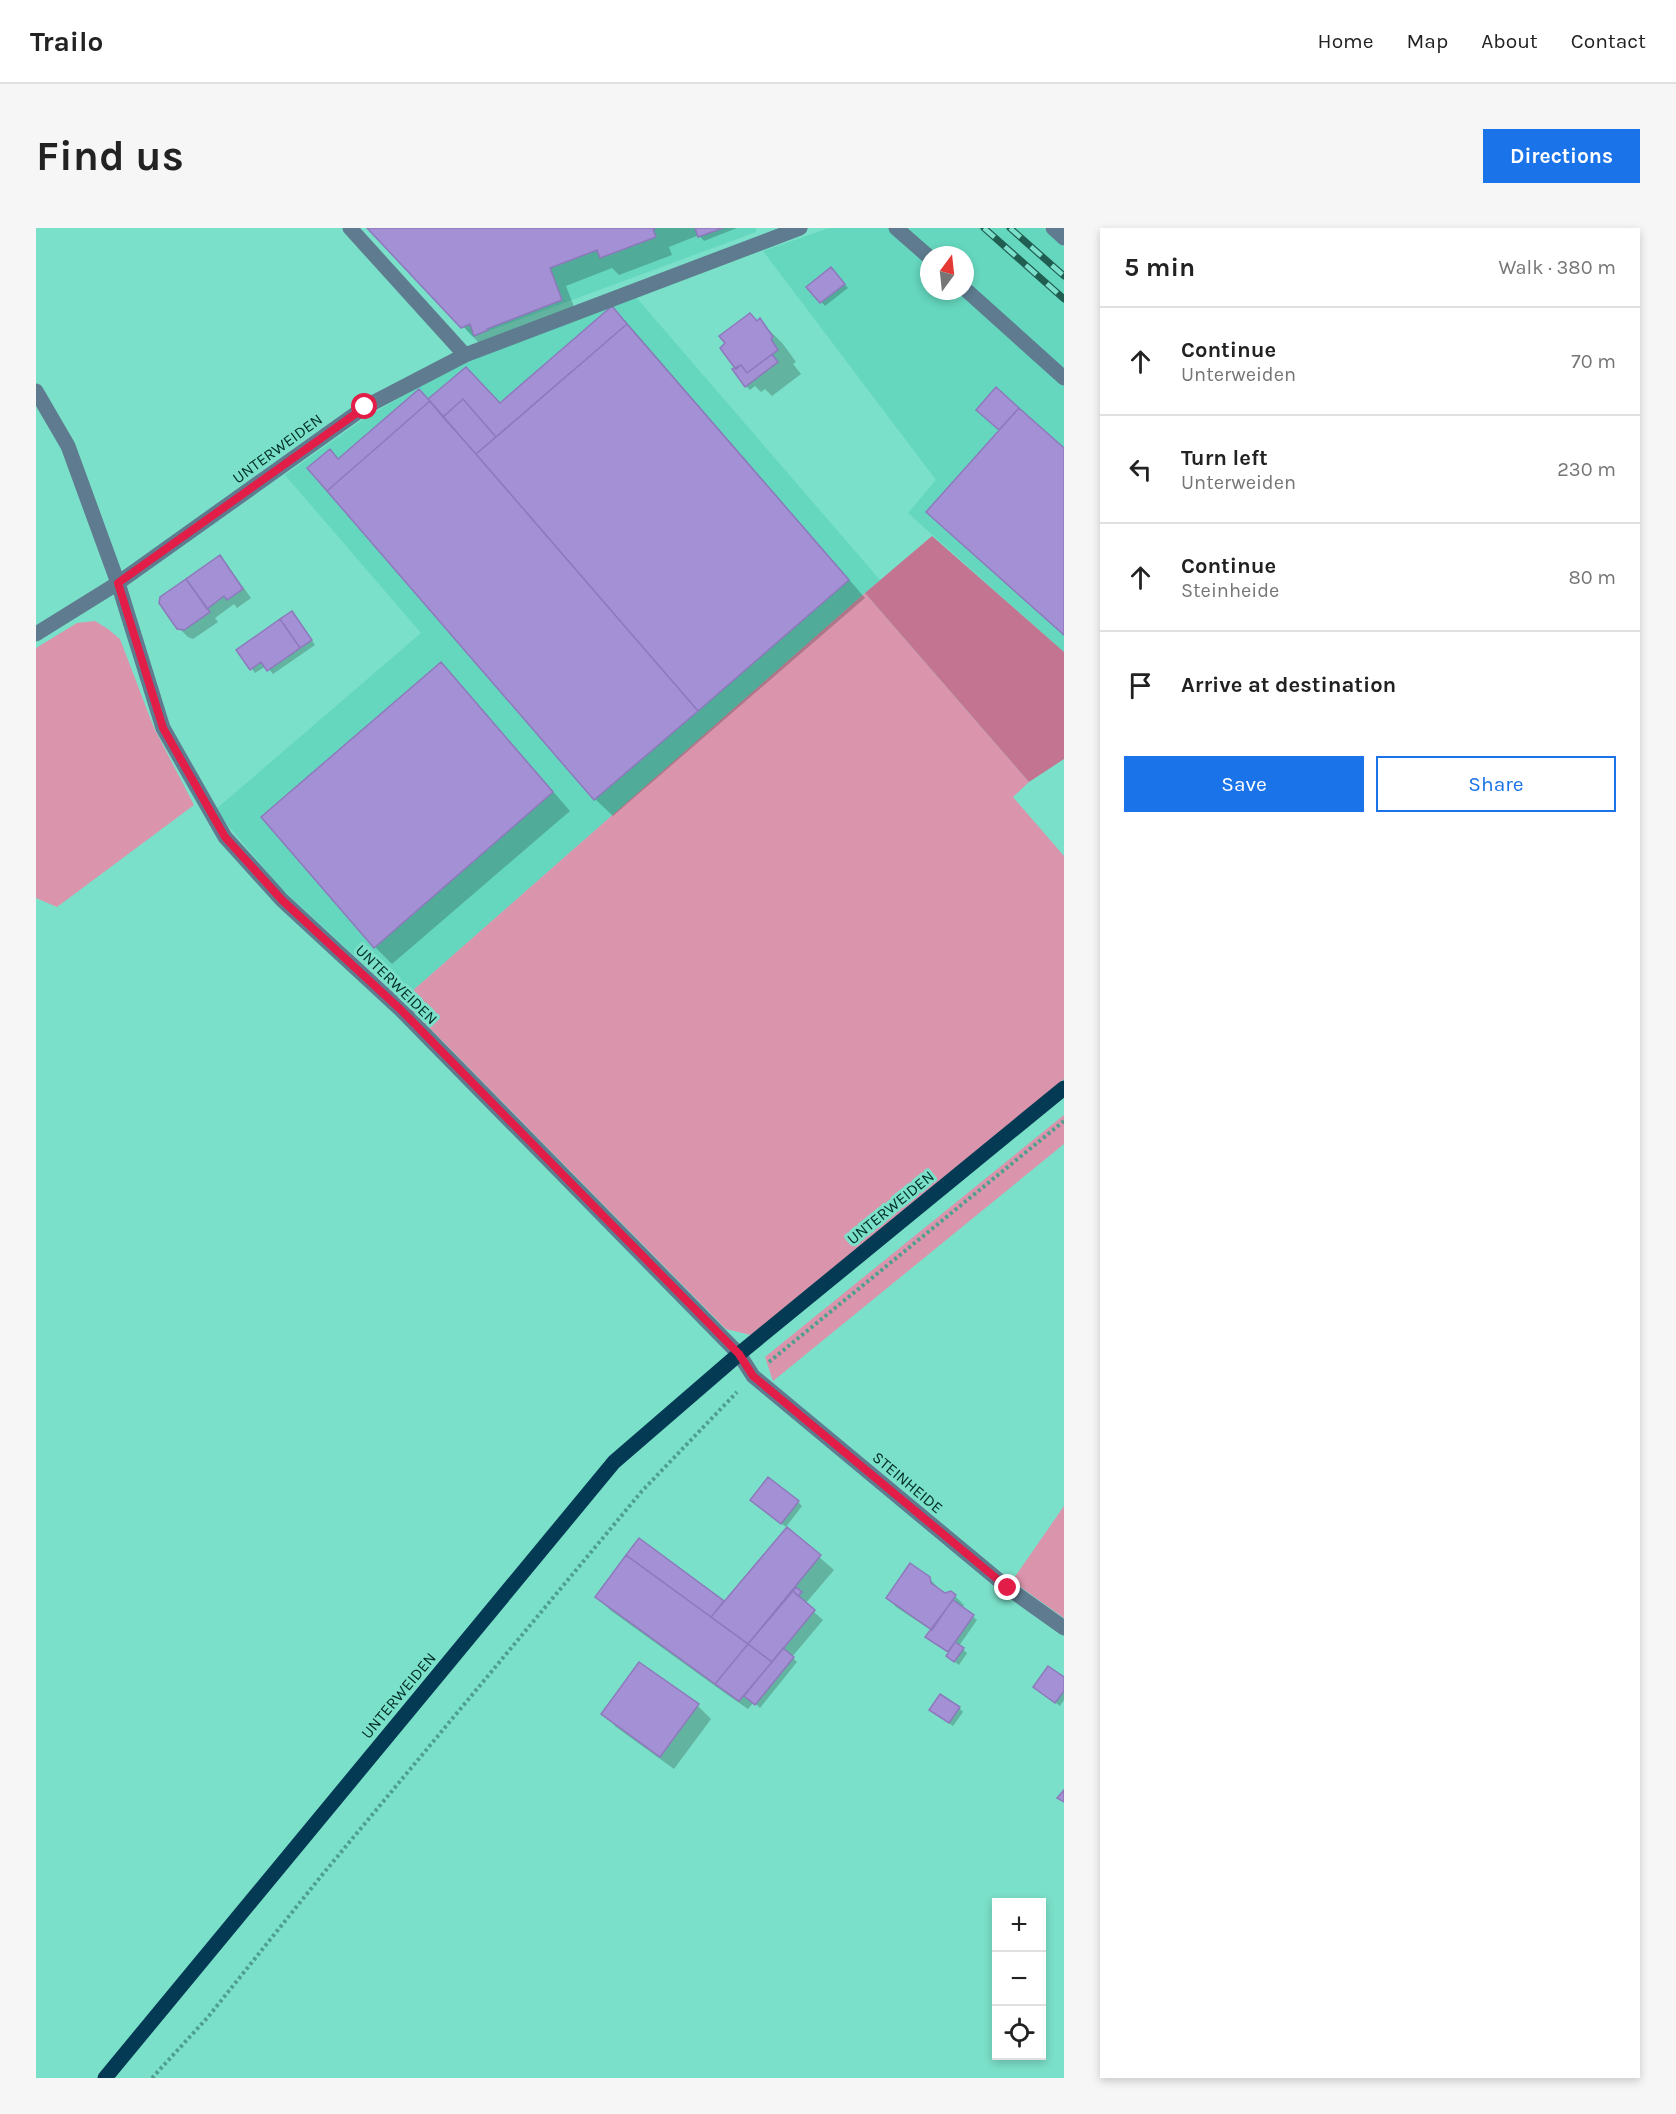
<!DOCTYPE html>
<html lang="en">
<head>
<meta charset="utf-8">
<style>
  :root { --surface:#fff; --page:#f6f6f6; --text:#222; --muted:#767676; --line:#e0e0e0; --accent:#1a73e8 }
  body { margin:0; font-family:Karla,sans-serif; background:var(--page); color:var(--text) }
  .controls { position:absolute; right:18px; bottom:18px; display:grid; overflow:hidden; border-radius:0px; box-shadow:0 3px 9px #0003 }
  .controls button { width:54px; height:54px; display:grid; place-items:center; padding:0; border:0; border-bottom:2px solid var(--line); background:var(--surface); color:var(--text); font:30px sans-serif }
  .compass { position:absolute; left:884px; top:18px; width:54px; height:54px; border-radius:50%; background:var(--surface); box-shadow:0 3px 9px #0003; rotate:15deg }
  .stop { position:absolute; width:18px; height:18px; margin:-14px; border:4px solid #e11d48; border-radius:50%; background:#fff }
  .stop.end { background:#e11d48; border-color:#fff; box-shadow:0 2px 6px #0008 }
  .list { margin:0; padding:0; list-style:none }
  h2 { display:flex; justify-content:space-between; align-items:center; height:78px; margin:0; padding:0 24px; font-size:26px }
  h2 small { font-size:20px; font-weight:400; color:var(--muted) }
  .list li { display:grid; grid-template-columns:39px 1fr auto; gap:18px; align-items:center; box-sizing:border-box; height:108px; padding:0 24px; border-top:2px solid var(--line) }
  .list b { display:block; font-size:22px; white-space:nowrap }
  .list p { margin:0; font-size:20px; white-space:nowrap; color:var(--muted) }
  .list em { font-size:20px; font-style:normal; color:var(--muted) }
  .actions { display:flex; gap:12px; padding:18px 24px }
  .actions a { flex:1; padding:14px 0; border:2px solid var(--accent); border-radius:0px; text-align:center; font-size:21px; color:var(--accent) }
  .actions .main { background:var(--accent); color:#fff }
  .icon { flex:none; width:33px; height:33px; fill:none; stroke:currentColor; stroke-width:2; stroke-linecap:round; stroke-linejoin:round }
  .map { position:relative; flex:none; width:1028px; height:1850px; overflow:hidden; border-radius:0px }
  header { display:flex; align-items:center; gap:36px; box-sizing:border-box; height:84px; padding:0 30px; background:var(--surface); border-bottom:2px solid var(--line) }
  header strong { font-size:28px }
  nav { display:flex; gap:33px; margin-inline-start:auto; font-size:21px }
  .intro { display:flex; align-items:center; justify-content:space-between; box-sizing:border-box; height:144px; padding:0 36px }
  h1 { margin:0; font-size:42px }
  .button { padding:15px 27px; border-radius:0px; background:var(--accent); color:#fff; font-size:21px; font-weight:700 }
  main { display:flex; gap:36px; padding:0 36px }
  aside { flex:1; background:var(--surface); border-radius:0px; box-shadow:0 3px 9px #0003 }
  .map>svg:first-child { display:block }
</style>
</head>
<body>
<header>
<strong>Trailo</strong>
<nav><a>Home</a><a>Map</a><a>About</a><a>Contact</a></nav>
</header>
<div class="intro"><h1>Find us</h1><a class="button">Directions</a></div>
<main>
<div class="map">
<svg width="1028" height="1850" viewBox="0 0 1028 1850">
  <rect width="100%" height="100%" fill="#7be0c9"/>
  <path fill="#65d7be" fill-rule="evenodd" d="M330 0H720V4L436 109 428 99 425 100Z
    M793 0H1007L1028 19V424L872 285 900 252 727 23ZM893 27H929V63H893Z
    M599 68 844 352 366 772 243 658 179 582 385 405 249 247 329 190 424 135Z"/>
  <path fill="#da94ac" d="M829 365 993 554 977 569 1028 628V851L715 1107 690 1101 366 772Z
    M59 393 72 401 84 411 118 500 158 577 21 679 0 670V420L41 395Z
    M1028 887V916L737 1153 729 1129Z
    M1028 1278V1390L976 1353Z"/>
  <path fill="#c27490" d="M896 308 1028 424V531L993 554 829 365Z"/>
  <path fill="#0003" d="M333 0H701L668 13 663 7 633 19 636 27 583 47 576 40 530 58 542 89 444 116Z
    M799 45 812 60 789 78 772 59Z
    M576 80 593 97 829 370 577 588 559 571 302 232 392 173 464 176Z
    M723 92 747 116 760 134 757 136 765 146 736 168 729 161 725 164 719 158 714 162 710 158 721 94Z
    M183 329 192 338 215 370 201 380 198 376 179 390 182 394 157 411 152 409 143 400Z
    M260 389 279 417 237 446 230 438 219 445 202 422Z
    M422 454 534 583 356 736 339 719Z
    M762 1274 766 1278 750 1299 720 1276Z
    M751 1301 798 1342 769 1376 787 1392 756 1429 761 1434 724 1480 718 1474 712 1481 693 1468 574 1382 561 1368 603 1312 688 1375Z
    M893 1350 908 1366 919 1368 928 1377 926 1380 941 1392 923 1418 931 1425 923 1437 916 1432 913 1425 895 1413 896 1403 860 1379 852 1370Z
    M1028 1451V1472L1024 1478 1003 1462Z
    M662 1478 675 1491 638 1541 580 1499 567 1485Z
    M923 1480 927 1484 917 1498 899 1485Z"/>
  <path fill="#a490d5" stroke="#8d79bc" stroke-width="1.5" d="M331 0H620L617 1 620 9 564 30 561 22 514 40 526 72 451 101 452 102 438 108 434 96 425 100Z
    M659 0H687L662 9Z
    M795 39 809 56 784 75 770 59Z
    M576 78 591 96 460 209 427 171 407 189 392 171 430 139 464 175Z
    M714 85 721 93 724 90 737 109 735 111 742 122 711 145 705 137 700 141 698 139 684 120 689 115 683 108Z
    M591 96 813 352 662 483 440 226Z
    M736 126 742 134 709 159 696 141 705 137 711 145Z
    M960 159 983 180 963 202 940 182Z
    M383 161 394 173 291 263 271 240 294 221 302 231Z
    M427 171 460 209 440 226 407 189Z
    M394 173 662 483 558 572 291 263Z
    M983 180 1028 220V407L890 284Z
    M184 327 207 361 191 372 188 368 171 381 150 351Z
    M150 351 174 384 148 402 141 401 123 375 124 369Z
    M256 383 276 412 264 420 244 391Z
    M244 391 264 420 231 443 225 434 214 442 200 422Z
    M405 434 517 564 338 720 225 589Z
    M732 1249 763 1273 745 1296 714 1272Z
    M751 1299 785 1327 712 1416 675 1389Z
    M603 1310 688 1373 675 1389 590 1327Z
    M590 1327 712 1416 679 1456 559 1369Z
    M874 1335 894 1349 895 1355 909 1365 915 1363 920 1367 896 1402 850 1370Z
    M760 1359 766 1364 762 1368 757 1363Z
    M757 1363 779 1382 736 1434 712 1416Z
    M917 1372 938 1387 912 1424 889 1409Z
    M919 1414 928 1420 918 1434 910 1428Z
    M712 1416 736 1434 703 1473 679 1456Z
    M747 1420 758 1429 719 1477 708 1468Z
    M603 1434 663 1476 624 1529 565 1486Z
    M1012 1438 1028 1449V1463L1019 1475 997 1459Z
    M904 1466 924 1479 913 1495 893 1482Z
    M1028 1562V1574L1021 1570Z"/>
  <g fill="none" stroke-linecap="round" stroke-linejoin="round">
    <path stroke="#4e9f8e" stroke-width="4" stroke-dasharray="3 3" stroke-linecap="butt" d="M733 1134 1028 893
      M116 1850 172 1789 286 1647 606 1263 701 1164"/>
    <path stroke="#5e7b8f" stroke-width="15" d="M314 0 429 127
      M860 0 893 29
      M1017 0 1028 10
      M929 61 1028 150
      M0 163 32 218 82 355 127 500 189 609 246 672 365 782 703 1126 717 1148 972 1360 1028 1400
      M0 406 82 355 329 179 429 127 764 0"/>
    <path stroke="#053a54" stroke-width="15" d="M69 1850 578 1234 703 1126 1028 860"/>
    <defs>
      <path id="rail" d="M948 0 1028 71
        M974 0 1028 48"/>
    </defs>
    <use href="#rail" stroke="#215e52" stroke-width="7"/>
    <use href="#rail" stroke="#7be0c9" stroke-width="4.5" stroke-dasharray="14" stroke-linecap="butt"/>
  </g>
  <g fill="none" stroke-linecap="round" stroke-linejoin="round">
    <path stroke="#e11d48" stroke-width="8" d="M329 179 82 355 127 500 189 609 246 672 365 782 703 1126 717 1148 972 1360"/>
  </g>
  <g text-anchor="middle" stroke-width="6" stroke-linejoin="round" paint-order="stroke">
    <g font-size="16" fill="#002e26" stroke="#7be0c9">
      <text transform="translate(241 220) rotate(-36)" y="6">UNTERWEIDEN</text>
      <text transform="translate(361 756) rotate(44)" y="6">UNTERWEIDEN</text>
      <text transform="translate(854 979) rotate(-39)" y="6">UNTERWEIDEN</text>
      <text transform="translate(872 1254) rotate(40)" y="6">STEINHEIDE</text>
      <text transform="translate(362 1467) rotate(-50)" y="6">UNTERWEIDEN</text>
    </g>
  </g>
</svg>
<div class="controls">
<button>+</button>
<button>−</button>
<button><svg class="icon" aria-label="locate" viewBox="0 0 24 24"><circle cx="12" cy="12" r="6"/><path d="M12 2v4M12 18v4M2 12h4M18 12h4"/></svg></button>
</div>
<svg class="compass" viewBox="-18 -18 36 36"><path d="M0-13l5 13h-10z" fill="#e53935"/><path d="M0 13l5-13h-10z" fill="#767676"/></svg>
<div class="stop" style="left:329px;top:179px"></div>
<div class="stop end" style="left:972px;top:1360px"></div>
</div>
<aside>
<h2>5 min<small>Walk · 380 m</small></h2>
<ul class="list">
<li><svg class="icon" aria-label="ahead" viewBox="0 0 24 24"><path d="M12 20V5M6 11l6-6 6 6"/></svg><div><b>Continue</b><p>Unterweiden</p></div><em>70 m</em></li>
<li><svg class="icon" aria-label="left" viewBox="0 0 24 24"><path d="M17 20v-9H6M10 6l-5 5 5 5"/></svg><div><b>Turn left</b><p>Unterweiden</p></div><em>230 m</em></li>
<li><svg class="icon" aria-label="ahead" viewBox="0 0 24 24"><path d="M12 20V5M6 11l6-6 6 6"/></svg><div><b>Continue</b><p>Steinheide</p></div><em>80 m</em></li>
<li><svg class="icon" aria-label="arrive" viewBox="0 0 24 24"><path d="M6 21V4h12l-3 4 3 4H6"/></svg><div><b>Arrive at destination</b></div></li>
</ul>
<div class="actions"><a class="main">Save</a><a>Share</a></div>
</aside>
</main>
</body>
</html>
